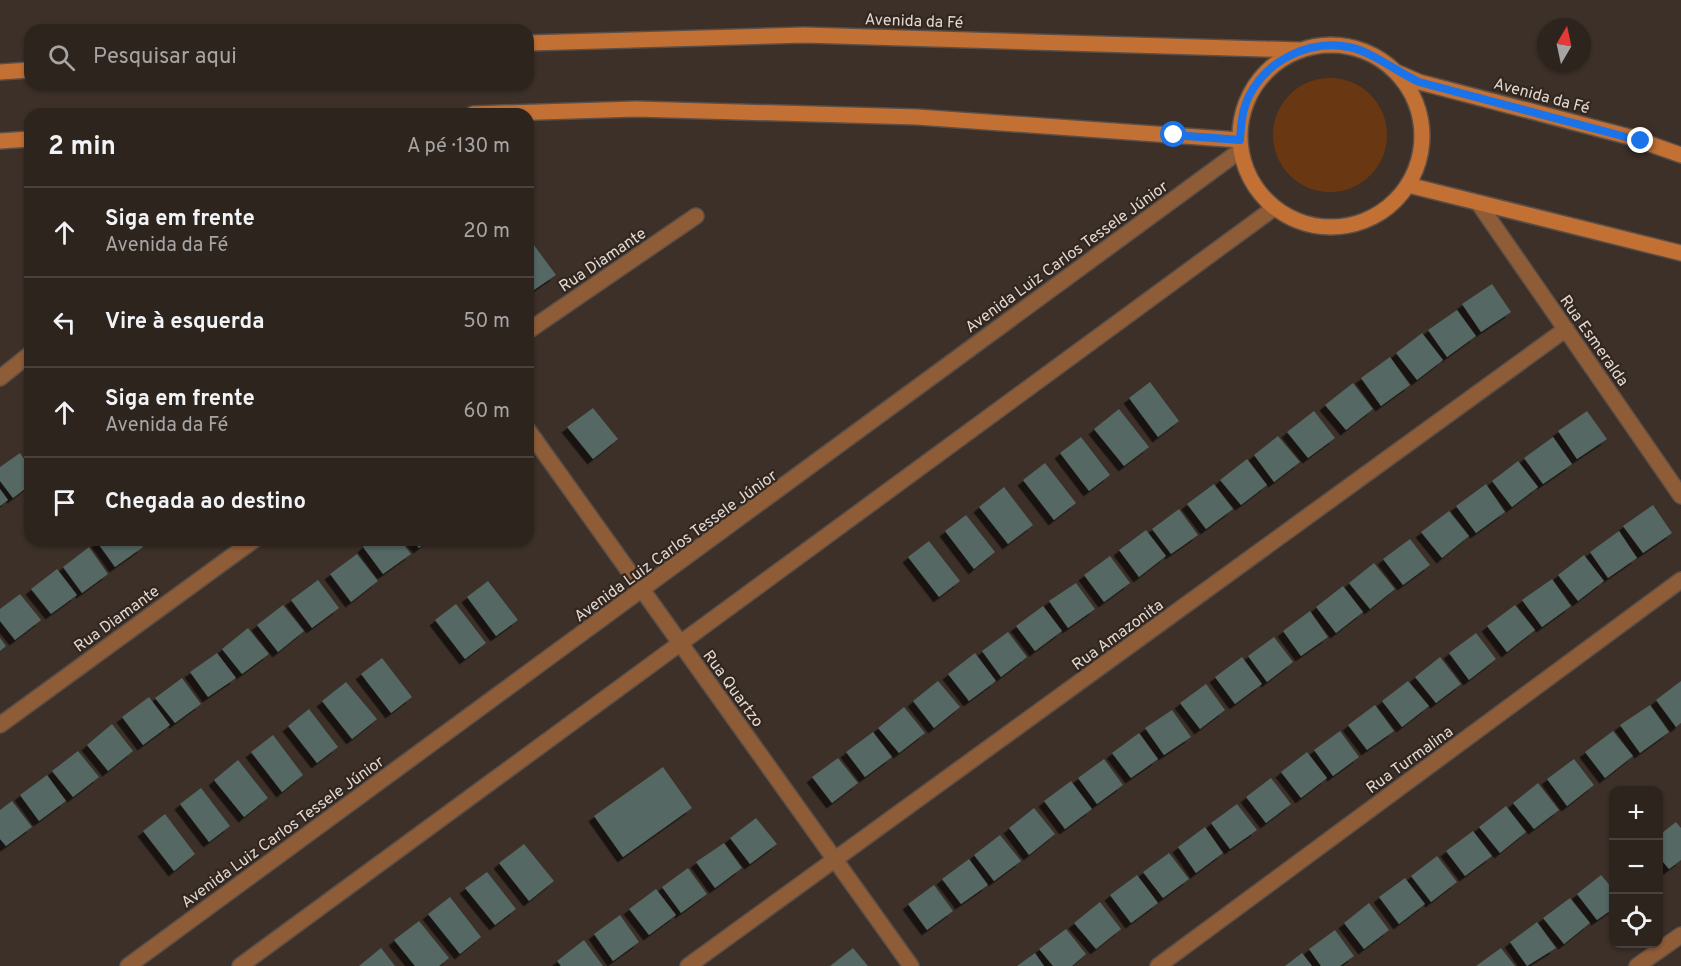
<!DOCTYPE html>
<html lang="pt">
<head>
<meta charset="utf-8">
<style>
  :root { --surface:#2d241e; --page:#352c27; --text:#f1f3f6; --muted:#a7a4a4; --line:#48413c }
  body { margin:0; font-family:Overpass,sans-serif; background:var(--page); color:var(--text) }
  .controls { position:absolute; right:18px; bottom:18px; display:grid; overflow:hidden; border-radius:12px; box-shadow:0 2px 4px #0004 }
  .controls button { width:54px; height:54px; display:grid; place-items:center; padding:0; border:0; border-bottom:2px solid var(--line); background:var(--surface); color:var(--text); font:30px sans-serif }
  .compass { position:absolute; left:1537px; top:18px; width:54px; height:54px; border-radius:50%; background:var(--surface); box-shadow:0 2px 4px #0004; rotate:9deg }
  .stop { position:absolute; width:18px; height:18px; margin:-14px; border:4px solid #1a73e8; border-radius:50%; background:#fff }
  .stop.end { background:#1a73e8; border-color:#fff; box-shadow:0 2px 6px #0008 }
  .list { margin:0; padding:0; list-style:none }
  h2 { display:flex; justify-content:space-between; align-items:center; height:78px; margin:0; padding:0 24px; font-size:26px }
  h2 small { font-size:20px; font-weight:400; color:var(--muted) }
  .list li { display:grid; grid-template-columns:39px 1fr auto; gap:18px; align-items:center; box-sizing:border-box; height:90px; padding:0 24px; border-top:2px solid var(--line) }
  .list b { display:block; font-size:22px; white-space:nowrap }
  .list p { margin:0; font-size:20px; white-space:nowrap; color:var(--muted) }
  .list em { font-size:20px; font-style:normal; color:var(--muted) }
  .icon { flex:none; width:33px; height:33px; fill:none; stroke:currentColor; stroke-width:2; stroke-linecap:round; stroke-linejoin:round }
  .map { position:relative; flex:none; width:1681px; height:966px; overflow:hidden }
  .search { position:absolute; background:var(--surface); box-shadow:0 2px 4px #0004; left:24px; top:24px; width:510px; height:66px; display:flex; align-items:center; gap:15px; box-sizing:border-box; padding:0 21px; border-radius:18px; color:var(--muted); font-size:22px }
  .panel { position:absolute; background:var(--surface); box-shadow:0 2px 4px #0004; left:24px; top:108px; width:510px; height:438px; border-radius:18px }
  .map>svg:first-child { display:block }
</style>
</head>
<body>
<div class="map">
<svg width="1681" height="966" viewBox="0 0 1681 966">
  <defs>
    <filter id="shadow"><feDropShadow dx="-5.5" dy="5.5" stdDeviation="0" flood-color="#0009"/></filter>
  </defs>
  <rect width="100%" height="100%" fill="#3c3028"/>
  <path fill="#693813" d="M1273 135a57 57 0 1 1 114 0a57 57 0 1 1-114 0Z"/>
  <path fill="#546763" filter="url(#shadow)" d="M528 237 556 275 528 294Z
    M1492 284 1511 312 1481 332 1462 304Z
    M1457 310 1476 336 1447 357 1428 330Z
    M1422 333 1443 360 1417 380 1396 353Z
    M1390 357 1410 385 1381 406 1361 378Z
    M1150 382 1179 421 1158 437 1129 398Z
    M1353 383 1373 409 1346 430 1325 405Z
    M593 408 618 439 593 459 567 427Z
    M1119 409 1149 447 1124 466 1094 429Z
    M1314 411 1335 438 1308 458 1287 432Z
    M1587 411 1607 439 1577 459 1558 431Z
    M1278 436 1300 462 1274 482 1254 455Z
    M1081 437 1110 475 1089 491 1060 453Z
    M1553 437 1572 464 1543 484 1524 458Z
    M20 453 30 467V485L13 498 0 481V467Z
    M1247 459 1267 485 1241 505 1220 480Z
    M1518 461 1538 487 1512 507 1492 481Z
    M1045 463 1076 503 1054 520 1023 480Z
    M1214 484 1233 509 1206 529 1187 504Z
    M1486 484 1505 512 1476 533 1456 506Z
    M1004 487 1033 525 1008 544 979 507Z
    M0 489 8 500 0 506Z
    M1653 505 1672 533 1643 553 1623 526Z
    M1179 509 1198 535 1171 554 1152 529Z
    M1449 511 1469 536 1442 558 1421 532Z
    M966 515 995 552 974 569 945 531Z
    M1146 530 1166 556 1139 577 1119 550Z
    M1619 531 1637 558 1608 578 1590 552Z
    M1410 539 1430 565 1403 585 1383 559Z
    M99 540H137L143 547 115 567 97 542Z
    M371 540H400L411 554 383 574 363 547Z
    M412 540H429L419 548Z
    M929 541 960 581 939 597 908 557Z
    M89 547 108 574 82 593 63 567Z
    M357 554 378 581 351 602 330 574Z
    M1584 555 1604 581 1578 601 1558 575Z
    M1110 556 1130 583 1104 602 1084 575Z
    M1374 563 1395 589 1370 609 1349 583Z
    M57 569 77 595 51 614 31 589Z
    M1552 579 1571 606 1542 627 1522 600Z
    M318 580 339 608 312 628 291 600Z
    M488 581 518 620 496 636 467 597Z
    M1076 583 1095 609 1068 628 1049 601Z
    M1343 586 1363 612 1336 633 1316 607Z
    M20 594 41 620 15 640 0 621V609Z
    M456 604 486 643 465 659 435 620Z
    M283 605 304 631 278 652 257 625Z
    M1515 605 1535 630 1507 652 1487 626Z
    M1043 606 1062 631 1035 651 1016 626Z
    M1310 611 1328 637 1301 656 1283 631Z
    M248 628 269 654 242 674 222 649Z
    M1008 632 1027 657 1001 677 982 651Z
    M1476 633 1496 659 1469 680 1449 653Z
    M1274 637 1293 662 1267 682 1248 656Z
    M0 638 6 646 0 651Z
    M217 653 236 678 208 697 190 672Z
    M975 653 996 681 969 701 948 674Z
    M1242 657 1262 684 1235 704 1215 677Z
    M1440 657 1461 684 1436 703 1415 677Z
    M382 658 412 697 391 713 361 674Z
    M182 678 201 704 175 723 155 698Z
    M938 681 960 707 934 728 913 701Z
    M1408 681 1429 706 1402 727 1382 701Z
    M1681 681V723L1676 727 1656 700Z
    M346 682 377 719 352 739 322 701Z
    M1206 684 1225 710 1200 729 1180 703Z
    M149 697 170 725 143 745 122 717Z
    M1375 705 1394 731 1367 750 1348 725Z
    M1650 705 1669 732 1640 753 1620 725Z
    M904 707 925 733 899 753 878 728Z
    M309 709 338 747 317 763 288 726Z
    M1172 710 1191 737 1164 755 1145 728Z
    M112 724 133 751 108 771 87 745Z
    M1340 731 1359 757 1333 776 1314 750Z
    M1613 731 1633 756 1605 778 1585 752Z
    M873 732 892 757 865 777 846 752Z
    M1139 733 1158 759 1131 778 1112 753Z
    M273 735 303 775 282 792 251 752Z
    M78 751 99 777 73 797 52 771Z
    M1307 752 1327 778 1301 798 1281 772Z
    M838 758 858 783 832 803 812 777Z
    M1104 759 1123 785 1097 804 1078 778Z
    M1574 759 1594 785 1567 806 1547 779Z
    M238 760 268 798 244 817 214 780Z
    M663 767 692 808 623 857 594 816Z
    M47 775 66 801 39 821 20 795Z
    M1271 778 1291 804 1266 823 1246 797Z
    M1071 781 1092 809 1065 829 1044 801Z
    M1538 783 1559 810 1534 829 1513 803Z
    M201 788 230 826 209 842 180 804Z
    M12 801 32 827 6 846 0 839V810Z
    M1237 804 1257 830 1230 849 1211 823Z
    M1506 806 1526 832 1500 853 1479 827Z
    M1034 808 1055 834 1029 855 1009 828Z
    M165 814 195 854 174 871 143 831Z
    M756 818 777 844 750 864 730 838Z
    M1676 822 1681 828V860L1669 869 1658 856V836Z
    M1205 827 1223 853 1196 873 1178 847Z
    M1473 831 1492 856 1465 876 1446 851Z
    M1000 835 1021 861 994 881 974 855Z
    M724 843 742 868 715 888 696 862Z
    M524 844 554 881 529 901 499 863Z
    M1169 853 1189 879 1163 898 1143 872Z
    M1437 856 1457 882 1431 902 1411 876Z
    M969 859 988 885 961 904 942 879Z
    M688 868 707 894 681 913 662 887Z
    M487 872 516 909 495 925 465 888Z
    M1137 875 1158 903 1131 923 1110 895Z
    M1601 875 1614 890V908L1597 920 1577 894Z
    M1405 878 1425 904 1399 924 1379 897Z
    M934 885 953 911 927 930 908 904Z
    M656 889 676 915 649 935 629 909Z
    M450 897 481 937 460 954 428 914Z
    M1570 898 1590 923 1564 944 1543 918Z
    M1100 902 1121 929 1096 949 1074 923Z
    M1369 903 1389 930 1364 949 1344 923Z
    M620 915 639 942 613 961 594 934Z
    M419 921 449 958 439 966H415L394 940Z
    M1537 922 1556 948 1527 966 1510 942Z
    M1066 929 1086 954 1072 966H1053L1039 949Z
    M1335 930 1354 956 1340 966H1321L1309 949Z
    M584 940 603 966H561L557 961Z
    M381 948 395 966H359Z
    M853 948 868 966H830Z
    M1501 948 1515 966H1476Z
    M1035 953 1044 966H1017Z
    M1302 953 1312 966H1285Z"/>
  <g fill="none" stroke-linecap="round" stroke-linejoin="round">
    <defs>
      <path id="minor" d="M1479 204 1681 496
        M528 331 696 216
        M0 378 30 354
        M528 430 911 966
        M0 725 254 540
        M688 966 1566 329
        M1158 966 1681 580
        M1637 966 1681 935"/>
      <path id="tertiary" d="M128 966 1241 150
        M240 966 1274 208"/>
      <path id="secondary" d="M528 43 804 35 1300 50
        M1240 136a91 91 0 1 1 182 0a91 91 0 1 1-182 0Z
        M0 72 30 70
        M1396 72 1419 82 1630 137 1681 155
        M473 114 636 109 917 117 1240 140
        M0 141 30 139
        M1408 185 1681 253"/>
    </defs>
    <use href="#minor" stroke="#5a4e47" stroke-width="18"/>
    <use href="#tertiary" stroke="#5a4e47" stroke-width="18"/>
    <use href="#secondary" stroke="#5a4e47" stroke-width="18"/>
    <use href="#minor" stroke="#8f5c38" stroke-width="15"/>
    <use href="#tertiary" stroke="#8f5c38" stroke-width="15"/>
    <use href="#secondary" stroke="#c27033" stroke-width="15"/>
  </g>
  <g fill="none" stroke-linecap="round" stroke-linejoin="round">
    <path stroke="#1a73e8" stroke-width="8" d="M1174 135 1240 140C1241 125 1242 110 1249 96 1267 60 1310 39 1349 47 1371 51 1397 72 1419 82L1641 141"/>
  </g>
  <g text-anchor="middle" stroke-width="4.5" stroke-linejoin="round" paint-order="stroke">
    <g font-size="16" fill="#e1d9d4" stroke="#32261e">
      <text transform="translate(914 20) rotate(2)" y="6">Avenida da Fé</text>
      <text transform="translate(1542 95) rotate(15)" y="6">Avenida da Fé</text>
      <text transform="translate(1066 256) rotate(-36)" y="6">Avenida Luiz Carlos Tessele Júnior</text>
      <text transform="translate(602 259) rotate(-34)" y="6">Rua Diamante</text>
      <text transform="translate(1595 340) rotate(55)" y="6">Rua Esmeralda</text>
      <text transform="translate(675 545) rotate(-36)" y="6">Avenida Luiz Carlos Tessele Júnior</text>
      <text transform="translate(116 618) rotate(-36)" y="6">Rua Diamante</text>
      <text transform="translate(1117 634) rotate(-36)" y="6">Rua Amazonita</text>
      <text transform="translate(734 688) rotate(54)" y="6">Rua Quartzo</text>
      <text transform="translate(1409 759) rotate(-36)" y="6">Rua Turmalina</text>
      <text transform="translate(282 831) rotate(-36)" y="6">Avenida Luiz Carlos Tessele Júnior</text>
    </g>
  </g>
</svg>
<div class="controls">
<button>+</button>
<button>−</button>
<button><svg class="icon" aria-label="locate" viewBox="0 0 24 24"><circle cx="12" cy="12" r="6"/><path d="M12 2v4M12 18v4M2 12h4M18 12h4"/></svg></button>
</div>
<svg class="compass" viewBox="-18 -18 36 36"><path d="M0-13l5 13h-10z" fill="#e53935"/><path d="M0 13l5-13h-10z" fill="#a7a4a4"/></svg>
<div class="stop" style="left:1174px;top:135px"></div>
<div class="stop end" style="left:1641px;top:141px"></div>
<div class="search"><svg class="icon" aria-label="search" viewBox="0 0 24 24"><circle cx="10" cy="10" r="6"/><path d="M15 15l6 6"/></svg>Pesquisar aqui</div>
<section class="panel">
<h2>2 min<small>A pé · 130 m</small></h2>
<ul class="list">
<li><svg class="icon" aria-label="ahead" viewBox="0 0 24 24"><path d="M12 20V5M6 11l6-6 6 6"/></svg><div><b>Siga em frente</b><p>Avenida da Fé</p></div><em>20 m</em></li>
<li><svg class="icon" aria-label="left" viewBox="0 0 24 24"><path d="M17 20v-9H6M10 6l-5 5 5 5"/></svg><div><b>Vire à esquerda</b></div><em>50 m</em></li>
<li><svg class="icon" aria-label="ahead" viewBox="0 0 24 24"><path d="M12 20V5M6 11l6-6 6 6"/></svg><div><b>Siga em frente</b><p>Avenida da Fé</p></div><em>60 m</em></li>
<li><svg class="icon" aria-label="arrive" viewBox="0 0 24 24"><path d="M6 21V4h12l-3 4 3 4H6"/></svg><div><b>Chegada ao destino</b></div></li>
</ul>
</section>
</div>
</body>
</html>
